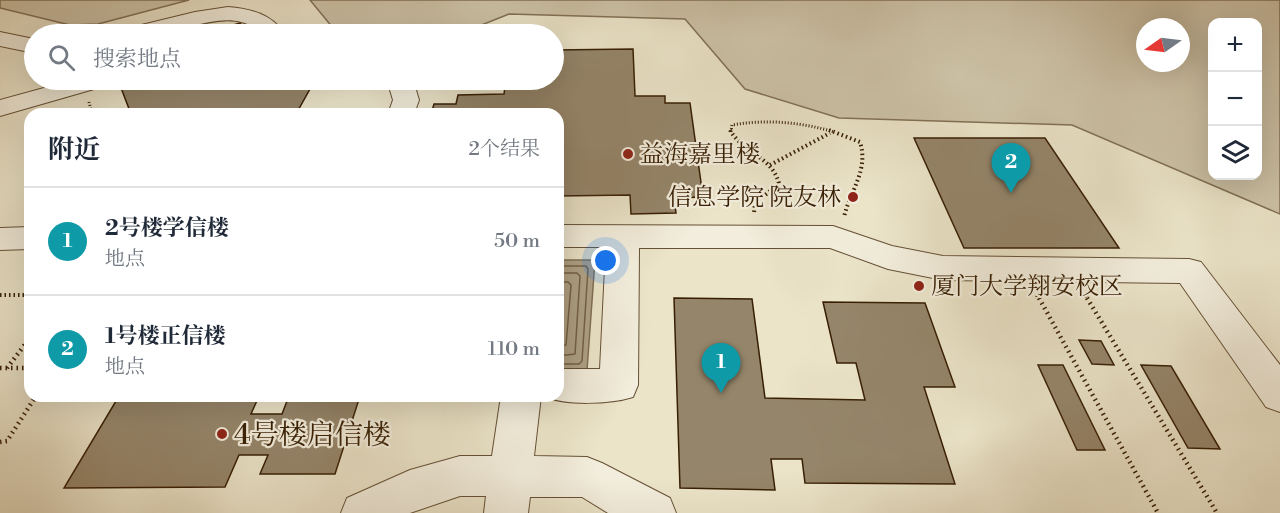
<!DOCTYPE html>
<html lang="zh">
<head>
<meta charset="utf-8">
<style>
  :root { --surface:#fff; --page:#f6f6f7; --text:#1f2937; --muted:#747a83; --line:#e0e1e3; --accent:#8f2418 }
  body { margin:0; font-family:"Libre Bodoni","Noto Serif SC",serif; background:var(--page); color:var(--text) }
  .controls { position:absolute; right:18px; top:18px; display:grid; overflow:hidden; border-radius:12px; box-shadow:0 6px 24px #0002 }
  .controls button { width:54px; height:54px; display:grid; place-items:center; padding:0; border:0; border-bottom:2px solid var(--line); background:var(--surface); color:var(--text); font:30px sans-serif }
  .compass { position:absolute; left:1136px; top:18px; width:54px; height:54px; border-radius:50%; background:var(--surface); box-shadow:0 6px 24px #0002; rotate:256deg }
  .you { position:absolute; left:606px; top:261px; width:21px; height:21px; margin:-15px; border:4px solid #fff; border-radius:50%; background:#1a73e8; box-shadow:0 0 0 9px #1a73e833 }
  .badge { display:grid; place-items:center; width:39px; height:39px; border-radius:50%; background:var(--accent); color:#fff; font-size:20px; font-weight:700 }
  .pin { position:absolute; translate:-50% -50px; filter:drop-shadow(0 2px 3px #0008) }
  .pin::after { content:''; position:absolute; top:32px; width:21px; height:18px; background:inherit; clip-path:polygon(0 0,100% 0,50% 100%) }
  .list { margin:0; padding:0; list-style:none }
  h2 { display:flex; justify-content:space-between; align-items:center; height:78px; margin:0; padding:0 24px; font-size:26px }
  h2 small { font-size:20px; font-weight:400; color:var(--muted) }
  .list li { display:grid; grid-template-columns:39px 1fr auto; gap:18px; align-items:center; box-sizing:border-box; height:108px; padding:0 24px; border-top:2px solid var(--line) }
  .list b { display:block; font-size:22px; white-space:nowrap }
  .list p { margin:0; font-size:20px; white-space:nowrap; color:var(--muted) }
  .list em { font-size:20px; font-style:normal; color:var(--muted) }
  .icon { flex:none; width:33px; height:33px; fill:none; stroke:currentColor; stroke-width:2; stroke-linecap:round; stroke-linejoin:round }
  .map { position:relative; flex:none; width:1280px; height:513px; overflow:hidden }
  .search { position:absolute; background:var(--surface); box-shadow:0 6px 24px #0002; left:24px; top:24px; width:540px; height:66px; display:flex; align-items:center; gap:15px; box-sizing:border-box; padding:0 21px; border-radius:33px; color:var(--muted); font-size:22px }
  .panel { position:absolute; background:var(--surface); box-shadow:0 6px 24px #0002; left:24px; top:108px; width:540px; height:294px; border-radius:18px }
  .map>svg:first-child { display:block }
</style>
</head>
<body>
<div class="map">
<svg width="1280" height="513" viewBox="0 0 1280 513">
  <rect width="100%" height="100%" fill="#ebe4c9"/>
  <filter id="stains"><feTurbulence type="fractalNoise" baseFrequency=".00333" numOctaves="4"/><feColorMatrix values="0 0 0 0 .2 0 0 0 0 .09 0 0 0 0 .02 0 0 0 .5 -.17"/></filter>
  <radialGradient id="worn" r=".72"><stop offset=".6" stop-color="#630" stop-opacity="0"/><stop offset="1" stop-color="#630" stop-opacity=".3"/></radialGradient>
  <path fill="#cdc3a8" stroke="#827156" stroke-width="1.5" fill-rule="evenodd" d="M0 0H189L98 24 70 25 0 8Z
    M310 0H1280V214L1072 125 839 118 745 89 685 19 509 14 459 34H338ZM1212 22H1258V176H1212ZM1145 27H1181V63H1145Z"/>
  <path fill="#aea186" stroke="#7f6d52" stroke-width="1.5" d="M558 260H595L587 370 558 369Z"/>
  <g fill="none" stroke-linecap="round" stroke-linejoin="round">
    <path stroke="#736045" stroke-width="1.5" d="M558 266H586L588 269 582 361 579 364H558
      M558 273H577L580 276 575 354 558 356
      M558 282H568L571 285 566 345 558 347"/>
  </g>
  <path fill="#95856a" stroke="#381f04" stroke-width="1.5" d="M240 23 248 34H200Z
    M633 49 635 96H665V103H690L703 197 674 198 676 213 631 214 630 195 558 196V114H431L434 104H456L458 95 504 94 506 80H554V50Z
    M118 80H315L296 114H131Z
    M914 138H1045L1119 248H964Z
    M674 298 752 299 765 398 865 400 856 363H837L823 302 925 303 955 387H924L955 484 805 483 802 459H771L775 490 680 488Z
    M1079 340 1101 341 1114 365 1092 364Z
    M1038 365H1063L1105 450H1077Z
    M1141 365 1171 366 1220 449 1188 448Z
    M119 396H259L251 414H282L289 396H360L335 474H260L268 455H239L225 487 64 488Z"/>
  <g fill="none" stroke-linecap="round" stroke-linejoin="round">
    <defs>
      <path id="minor" d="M228 7C252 9 271 14 285 34H262C234 6 192 29 159 34 148 36 133 35 122 34L125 29 195 12Z
        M0 32 34 39V53L0 46Z
        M73 80H111L108 85 0 116V100Z
        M387 80H413L419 100 414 114H388L393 100Z
        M558 225 833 226 892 246 943 256 1189 259 1201 262 1280 365V412L1266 407 1180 283 943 280 888 269 830 248H639L638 385 633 397C611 404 565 406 544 396H558V369H600L606 247H558Z
        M30 227V249L0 250V228Z
        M501 396H541L534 456 587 457 602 463 670 498 676 513H608L582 497H530L528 513H484L486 496H460L410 513H341L347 498 410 470 460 456H492Z"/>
    </defs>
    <use href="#minor" stroke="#655035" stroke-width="2"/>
    <path stroke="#381f04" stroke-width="3" stroke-dasharray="1 2" stroke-linecap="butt" d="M89 102 92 114
      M731 132 732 125C766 119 801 122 834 132"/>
    <path stroke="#381f04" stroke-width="4" stroke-dasharray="1.5 3" stroke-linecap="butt" d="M730 130C743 153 773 157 779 184L755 203 754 213
      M829 130 860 142C869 170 850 191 844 217
      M770 165 830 133
      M0 295H30
      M1037 295 1039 299
      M1086 296 1088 299"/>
    <path stroke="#381f04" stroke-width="4.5" stroke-dasharray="1.5 4" stroke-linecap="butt" d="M1039 298 1158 513
      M1087 298 1217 513
      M0 368H30
      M7 368 30 338
      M0 442 7 441 36 396"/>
    <use href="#minor" fill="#f2eddc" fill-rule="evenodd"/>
  </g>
  <g fill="#8f2418" stroke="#f2eddc" stroke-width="2">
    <circle cx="628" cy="154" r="6"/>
    <circle cx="853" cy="197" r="6"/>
    <circle cx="919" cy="286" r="6"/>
    <circle cx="222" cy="434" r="6"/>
  </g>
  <g text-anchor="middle" stroke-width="4.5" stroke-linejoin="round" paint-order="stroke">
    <g font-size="24" fill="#381f04" stroke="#f2eddc" text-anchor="start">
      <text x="640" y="162">益海嘉里楼</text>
      <text x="841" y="205" text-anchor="end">信息学院 院友林</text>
      <text x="931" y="294">厦门大学翔安校区</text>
    </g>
    <g font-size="28" fill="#381f04" stroke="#f2eddc" text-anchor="start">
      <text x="234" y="444">4号楼启信楼</text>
    </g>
  </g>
  <rect width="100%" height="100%" filter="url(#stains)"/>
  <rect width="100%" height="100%" fill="url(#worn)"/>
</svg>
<div class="controls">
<button>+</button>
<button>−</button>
<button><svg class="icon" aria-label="layers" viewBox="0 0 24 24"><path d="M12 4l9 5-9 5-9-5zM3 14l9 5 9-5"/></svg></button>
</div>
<svg class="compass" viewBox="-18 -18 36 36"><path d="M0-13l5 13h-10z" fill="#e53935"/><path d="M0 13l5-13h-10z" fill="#747a83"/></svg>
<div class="you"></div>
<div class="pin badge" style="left:721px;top:393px;background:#0f9aa8">1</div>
<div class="pin badge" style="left:1011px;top:193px;background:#0f9aa8">2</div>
<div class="search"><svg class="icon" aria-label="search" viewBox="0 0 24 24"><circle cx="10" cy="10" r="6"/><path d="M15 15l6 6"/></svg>搜索地点</div>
<section class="panel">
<h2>附近<small>2个结果</small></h2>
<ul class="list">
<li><span class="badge" style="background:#0f9aa8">1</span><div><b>2号楼学信楼</b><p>地点</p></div><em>50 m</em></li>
<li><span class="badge" style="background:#0f9aa8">2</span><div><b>1号楼正信楼</b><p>地点</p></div><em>110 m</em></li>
</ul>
</section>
</div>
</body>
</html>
